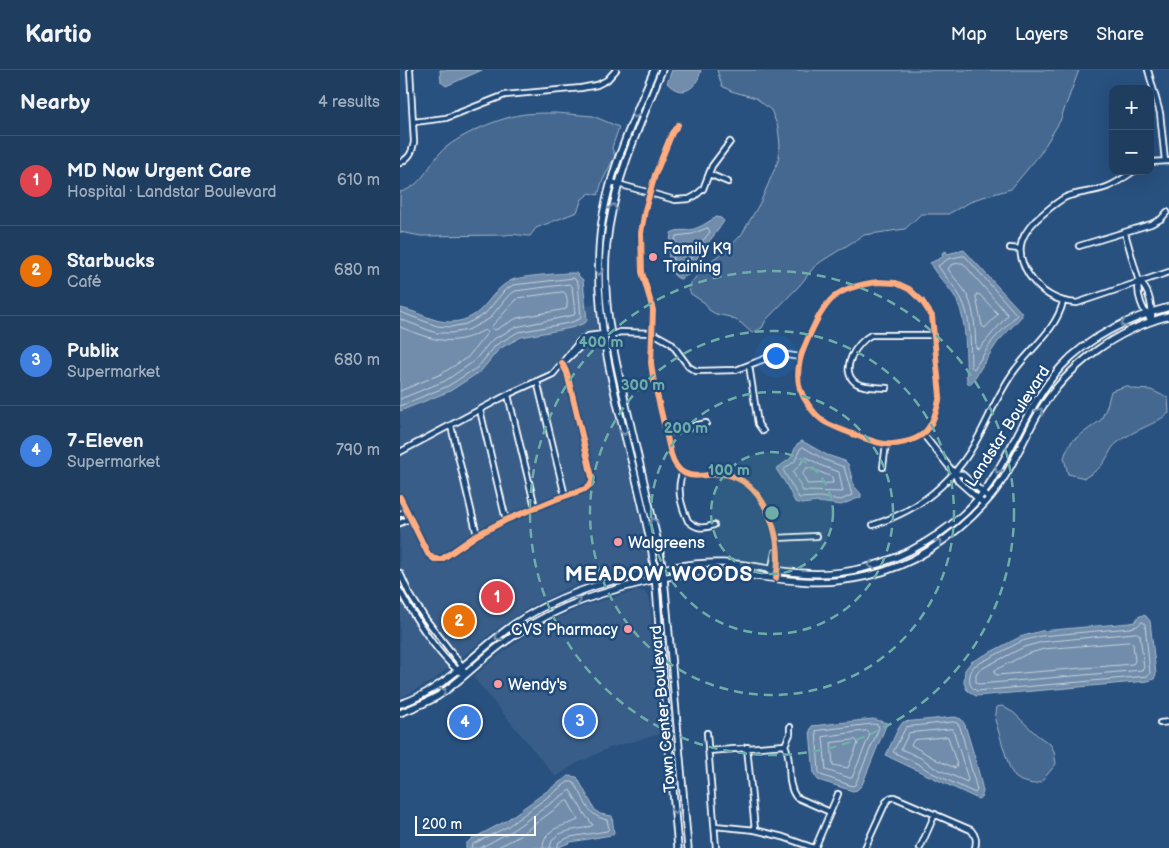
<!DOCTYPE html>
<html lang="en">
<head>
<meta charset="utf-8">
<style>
  :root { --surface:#1e3d5f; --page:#264465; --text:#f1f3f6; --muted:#a1aebd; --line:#3c5674; --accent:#8abfa5 }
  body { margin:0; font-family:"Balsamiq Sans",sans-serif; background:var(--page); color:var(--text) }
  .controls { position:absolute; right:15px; top:15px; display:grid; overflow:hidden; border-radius:10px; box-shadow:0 5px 20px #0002 }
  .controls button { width:45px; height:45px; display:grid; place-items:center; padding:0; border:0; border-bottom:1px solid var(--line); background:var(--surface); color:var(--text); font:25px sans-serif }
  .scale { position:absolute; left:15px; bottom:12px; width:121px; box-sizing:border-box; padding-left:5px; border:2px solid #fff; border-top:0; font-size:14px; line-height:18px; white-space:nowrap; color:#fff; -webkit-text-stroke:4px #1f4a7a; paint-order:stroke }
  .you { position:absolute; left:375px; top:285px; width:18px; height:18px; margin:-12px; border:4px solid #fff; border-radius:50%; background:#1a73e8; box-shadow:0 0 0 8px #1a73e833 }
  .badge { display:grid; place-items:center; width:32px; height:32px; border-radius:50%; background:var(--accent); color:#fff; font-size:16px; font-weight:700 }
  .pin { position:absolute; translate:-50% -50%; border:2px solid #fff; box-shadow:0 1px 5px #0006 }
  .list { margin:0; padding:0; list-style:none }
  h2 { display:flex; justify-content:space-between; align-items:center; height:65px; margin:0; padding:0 20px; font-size:21px }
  h2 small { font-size:16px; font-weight:400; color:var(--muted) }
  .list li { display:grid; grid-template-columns:32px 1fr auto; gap:15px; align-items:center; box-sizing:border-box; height:90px; padding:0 20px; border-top:1px solid var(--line) }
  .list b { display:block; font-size:19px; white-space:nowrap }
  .list p { margin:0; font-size:16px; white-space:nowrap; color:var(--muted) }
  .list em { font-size:16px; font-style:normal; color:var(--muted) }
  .map { position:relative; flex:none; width:769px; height:778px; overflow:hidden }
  header { display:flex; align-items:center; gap:30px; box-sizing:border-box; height:70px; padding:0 25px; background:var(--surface); border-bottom:1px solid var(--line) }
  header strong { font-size:24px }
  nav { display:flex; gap:28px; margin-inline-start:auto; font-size:18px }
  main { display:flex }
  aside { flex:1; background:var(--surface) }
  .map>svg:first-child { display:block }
</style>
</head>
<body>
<header>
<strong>Kartio</strong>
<nav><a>Map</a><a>Layers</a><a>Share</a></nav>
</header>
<main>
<aside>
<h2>Nearby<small>4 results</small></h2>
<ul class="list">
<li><span class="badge" style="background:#e0444e">1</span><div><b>MD Now Urgent Care</b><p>Hospital · Landstar Boulevard</p></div><em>610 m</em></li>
<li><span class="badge" style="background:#e8710a">2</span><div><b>Starbucks</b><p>Café</p></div><em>680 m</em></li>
<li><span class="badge" style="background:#3f7fe0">3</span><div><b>Publix</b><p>Supermarket</p></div><em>680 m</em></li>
<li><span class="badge" style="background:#3f7fe0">4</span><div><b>7-Eleven</b><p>Supermarket</p></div><em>790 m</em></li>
</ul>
</aside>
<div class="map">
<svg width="769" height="778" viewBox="0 0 769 778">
  <rect width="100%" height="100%" fill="#28517f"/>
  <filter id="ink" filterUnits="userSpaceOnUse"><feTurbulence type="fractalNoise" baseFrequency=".02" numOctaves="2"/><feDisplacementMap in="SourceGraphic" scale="10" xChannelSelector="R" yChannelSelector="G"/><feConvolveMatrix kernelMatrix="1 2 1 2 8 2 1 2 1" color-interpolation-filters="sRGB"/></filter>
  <g filter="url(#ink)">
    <path fill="#375d88" d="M195 234 200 276 248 484V492L245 496 203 506 165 519 128 538 97 559 32 611 0 628V253L12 273Z
      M238 520 245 522 250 530 261 664 209 678 174 695 156 707 73 607 95 588 128 564 147 553 184 536Z"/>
    <path fill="#446890" stroke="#a2b4c8" d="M317 0H679L660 51 640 84 611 119 576 129 548 144H521L505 159 464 165 422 191 414 197 400 215 366 250 362 258 352 263 341 253 330 247 316 244 309 240 305 233 291 224 288 217 306 194 328 179 342 164 361 131 378 91 380 75 378 57 371 40 356 28 331 21 322 16Z
      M156 43 193 46 219 57 212 78 215 86 202 112 198 125 190 123 182 129 177 142 136 158 130 166C121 166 114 163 105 165L21 166 0 162V122C21 117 27 98 40 83 55 66 103 46 126 44 136 43 146 43 156 43Z
      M726 316 733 319 751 320 768 328 769 343C753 356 733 360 717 373 709 379 708 389 701 396 697 401 690 404 685 408L668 404 664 388 666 382 672 371 701 350 707 336 711 321Z
      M602 636 614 643 637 665 650 674 654 681 656 694 641 712 633 714 621 711 615 707 610 699 595 650 597 637Z"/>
    <path fill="#718dab" stroke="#aabbcd" d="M40 0H82L46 16 41 12Z
      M272 0H301C297 19 282 29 267 13Z
      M316 147 321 148 324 151C313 170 296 182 290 204L280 209C263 202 270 178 271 163 277 159 284 161 290 160 300 158 308 152 316 147Z
      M564 180 622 243V246L597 273 570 315 567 312C565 286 568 254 557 231 551 217 536 207 530 193L543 187 542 183 546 181 547 184Z
      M167 203H176L183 210 187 250 185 253 171 258 121 267 99 279 81 301 50 321 0 341V238C18 241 33 253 52 252 86 249 86 224 110 211 118 206 156 204 167 203Z
      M402 371 427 385 445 391 448 394 454 416 461 424V427L441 435 418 432 401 434 395 432 386 414 376 399 391 388 397 374Z
      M743 545 746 546 750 551 756 604 754 609 748 611 576 626 567 620 564 613 565 600 571 592 620 567 641 561 730 553 735 552 738 547Z
      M555 647 561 649 565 655 577 695 583 721 582 727 578 729 489 687 486 685 498 659 503 652Z
      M473 649 487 653 462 715 457 720 453 721 418 710 414 704 410 661 412 656Z
      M168 706 177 707 195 740 200 744 212 746 214 763 211 765 171 772 157 778H66V774L70 770 104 752Z"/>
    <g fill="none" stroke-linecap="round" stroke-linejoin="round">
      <path stroke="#c6d1dd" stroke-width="1" d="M308 158 310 162C300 174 291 185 285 200L280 203 277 202C271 193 274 177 276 166L292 164Z
        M562 186H565L617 245 593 270 574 299 571 297C570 275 572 248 561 228 555 216 545 207 538 196L548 189Z
        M560 193H563L608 245 579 279 576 278C575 260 575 241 567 225 562 216 554 208 548 199L551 195Z
        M164 222C168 225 168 235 166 239L117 248 95 260 91 258 92 256 118 228Z
        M577 224 580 225 598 244 585 258 582 256 576 227Z
        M0 242 37 256 51 257 66 254 85 244 104 221 113 215 174 208 178 213 181 247 180 249 169 253 118 262 96 275 78 297 48 316 0 336
        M0 249 36 263H51L68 260 89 249 108 226 115 221 170 214 172 216 175 243 174 245 116 257 92 270 73 292 45 311 0 329
        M0 257C33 270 51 278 85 260L88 262 68 287 41 304 0 321
        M403 377 425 390 444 397 452 425 441 430 419 427 399 428 383 400 395 391 400 379Z
        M406 387 422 396 439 402 443 422 403 421 393 402 400 395 404 388Z
        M407 398H410L432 407 433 413 407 414 403 404Z
        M742 552 745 554 750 603 748 606 577 621C566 616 569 604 574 596L622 571 641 566 730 558 737 556Z
        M737 563 740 565 744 598 742 600 579 614 576 612V604L579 600 624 577 642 572Z
        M731 572 733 574 735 591 733 594 597 605 594 603 595 600 627 584 644 579Z
        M554 652 557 653 560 657 577 720 575 723 530 702 520 695 493 682 506 657Z
        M473 654 478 655 479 658 455 715 452 716 421 705 419 702 416 661Z
        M553 659 568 709 567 712 533 697 523 689 501 679 509 663Z
        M467 661 470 664 452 708H450L426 700 423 667Z
        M548 667 557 695 555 698 537 690 511 675 514 670Z
        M456 670 458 673 448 698 433 695 431 673Z
        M71 778 73 774 107 757 168 712H173C187 728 183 744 207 750L209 759 207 761 170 767 159 772 157 778
        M80 778 110 762 170 720 186 746 193 755C180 762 152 757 150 778
        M96 778 116 768 166 731H168L178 750C163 757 144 757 143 778"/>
      <defs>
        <path id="street" d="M748 0 760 43 765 91
          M14 52 46 48 105 25 181 18 197 15 207 10 216 0
          M278 55 272 63 255 105 245 140 241 163 242 202 253 240 251 293 253 307 271 384C273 391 277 399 284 403 297 410 314 401 329 405 368 416 384 473 376 508
          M750 92 769 91
          M0 93C10 87 12 83 14 72L10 0
          M734 101C725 107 717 113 707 117 694 122 679 122 666 127 658 131 651 137 644 143 622 161 612 179 629 205 641 223 657 232 677 233L769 202
          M309 104 328 112
          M211 112 275 130 289 129 295 126 303 119 312 96 330 72
          M725 163 739 212C736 225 743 242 752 251
          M679 176 751 154 761 149 767 142
          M610 178 620 179
          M478 212 496 213 509 219 522 231 532 246 540 326C537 339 533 356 523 364 514 371 497 375 486 374 475 373 431 357 422 350 413 343 404 330 400 319 394 297 403 279 412 260 428 225 440 217 478 212Z
          M739 212C750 219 752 239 752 251
          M165 291 181 276 205 270
          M349 295 358 354 363 361
          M137 311 165 426
          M487 318C477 317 464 318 456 313 438 300 457 272 471 265H534
          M108 325 135 437
          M80 340 106 450
          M51 356 77 465
          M266 363 306 353
          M523 364 554 403 558 411 584 434
          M0 382 111 323 153 304 180 271 188 266 203 264 210 266 220 262 253 263 271 273 289 297 296 301 336 300 372 286 387 285 400 287
          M483 397 486 374
          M283 402C276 417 281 436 288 451 297 459 303 459 314 455
          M554 403 562 404 589 428
          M0 427 28 484 34 489H42L77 465 106 450 154 430 185 419 192 413V407L167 303 162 293
          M0 444 7 441
          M0 453 11 448
          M473 455C485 451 497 446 508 440 531 428 555 405 569 383 586 357 596 325 615 300 632 277 656 260 663 232
          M377 468 417 466
          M0 503 9 523 25 548 62 596 65 605
          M370 507 375 482
          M0 521C13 545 42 593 65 605
          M760 653 769 652
          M307 663 316 778
          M385 675C393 691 385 712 396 727L430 742
          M385 675 390 664V657
          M347 677 355 760
          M308 681 385 675
          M315 756 355 760 383 767 414 778
          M415 778 438 724
          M465 778 486 732 490 728 494 727 571 760C576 766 577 770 575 778
          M520 778 535 744"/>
        <path id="secondary" d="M254 0C230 58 201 118 199 182 194 283 233 379 251 476 257 511 258 548 261 583 267 648 272 713 278 778
          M262 0C241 52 218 102 209 157 198 222 214 286 229 348 239 391 249 434 259 477L264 508 288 778
          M0 634C44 621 76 581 113 555 146 532 184 518 223 508 255 500 289 492 323 493 349 494 374 501 401 503 442 507 488 495 524 473 553 456 580 432 596 403 618 367 633 328 661 297 688 267 731 247 769 237
          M0 643C13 638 26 633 38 626 61 611 80 590 102 574 143 543 187 526 236 514 255 509 275 505 295 503 331 500 365 509 400 511 443 515 492 504 528 481 548 468 569 451 585 433 609 407 621 373 639 342 668 295 716 260 769 246"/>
      </defs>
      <use href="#street" stroke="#fff" stroke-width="8"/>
      <use href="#secondary" stroke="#fff" stroke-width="9"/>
      <use href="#street" stroke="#1f4a7a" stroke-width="4.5"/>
      <use href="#secondary" stroke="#1f4a7a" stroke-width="5.5"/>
      <defs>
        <path id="cycleway" d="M278 55 272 63 255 105 245 140 241 163 242 202 253 240 251 293 253 307 271 384C273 391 277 399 284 403 297 410 314 401 329 405 368 416 384 473 376 508
          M478 212 496 213 509 219 522 231 532 246 540 326C537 339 533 356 523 364 514 371 497 375 486 374 475 373 431 357 422 350 413 343 404 330 400 319 394 297 403 279 412 260 428 225 440 217 478 212Z
          M0 427 28 484 34 489H42L77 465 106 450 154 430 185 419 192 413V407L167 303 162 293"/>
      </defs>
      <use href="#cycleway" stroke="#1f4a7a" stroke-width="9"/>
      <use href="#cycleway" stroke="#ffac80" stroke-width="6"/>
    </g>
    <defs><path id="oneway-chevron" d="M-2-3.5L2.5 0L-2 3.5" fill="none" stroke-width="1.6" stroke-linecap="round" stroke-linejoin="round" transform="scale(1.25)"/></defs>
    <g stroke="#7992af">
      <use href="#oneway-chevron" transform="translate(235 45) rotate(112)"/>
      <use href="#oneway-chevron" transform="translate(213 137) rotate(-78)"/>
      <use href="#oneway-chevron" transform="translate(199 202) rotate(90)"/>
      <use href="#oneway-chevron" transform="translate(724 254) rotate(154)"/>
      <use href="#oneway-chevron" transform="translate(640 341) rotate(-59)"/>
      <use href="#oneway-chevron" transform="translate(224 362) rotate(77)"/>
      <use href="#oneway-chevron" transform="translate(598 400) rotate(120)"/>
      <use href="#oneway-chevron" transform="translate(253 451) rotate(-103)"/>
      <use href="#oneway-chevron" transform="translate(539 473) rotate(-36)"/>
      <use href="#oneway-chevron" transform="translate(471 495) rotate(165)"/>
      <use href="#oneway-chevron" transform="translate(178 531) rotate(-22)"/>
      <use href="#oneway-chevron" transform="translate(98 567) rotate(142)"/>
      <use href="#oneway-chevron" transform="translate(43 621) rotate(-36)"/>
      <use href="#oneway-chevron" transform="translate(275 741) rotate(85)"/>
    </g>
  </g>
  <circle cx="372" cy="443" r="61" fill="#6fada8" fill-opacity=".12"/>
  <g fill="none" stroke="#6fada8" stroke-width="2.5" stroke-dasharray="9 6">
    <circle cx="372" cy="443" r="61"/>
    <circle cx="372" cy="443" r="121"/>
    <circle cx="372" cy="443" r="182"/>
    <circle cx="372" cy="443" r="242"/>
  </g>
  <g fill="#ff9aa2" stroke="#1f4a7a" stroke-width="2">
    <circle cx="253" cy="187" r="5"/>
    <circle cx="218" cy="472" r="5"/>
    <circle cx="228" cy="559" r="5"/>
    <circle cx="98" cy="614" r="5"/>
  </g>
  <g text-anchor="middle" stroke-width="5" stroke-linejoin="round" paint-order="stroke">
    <g font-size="16" fill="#fff" stroke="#1f4a7a" text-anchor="start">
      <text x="263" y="184">Family K9<tspan x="263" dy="18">Training</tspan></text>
      <text x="228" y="478">Walgreens</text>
      <text x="218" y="565" text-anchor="end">CVS Pharmacy</text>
      <text x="108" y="620">Wendy's</text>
    </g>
    <g font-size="16" fill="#fff" stroke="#1f4a7a">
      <text transform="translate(607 356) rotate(-57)" y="6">Landstar Boulevard</text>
      <text transform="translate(262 639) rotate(-95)" y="6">Town Center Boulevard</text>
    </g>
    <g font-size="21" font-weight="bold" letter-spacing="1" fill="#fff" stroke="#1f4a7a">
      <text x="259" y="511">MEADOW WOODS</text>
    </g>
  </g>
  <circle cx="372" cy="443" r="8" fill="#6fada8" stroke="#1f4a7a" stroke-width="2.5"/>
  <g font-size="15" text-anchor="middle" font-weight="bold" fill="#6fada8" stroke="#1f4a7a" stroke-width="5" stroke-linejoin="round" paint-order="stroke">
    <text x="201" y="277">400 m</text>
    <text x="243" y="320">300 m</text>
    <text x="286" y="363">200 m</text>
    <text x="329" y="405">100 m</text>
  </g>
</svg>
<div class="controls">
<button>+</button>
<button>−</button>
</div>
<div class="scale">200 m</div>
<div class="you"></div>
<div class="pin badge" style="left:97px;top:527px;background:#e0444e">1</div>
<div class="pin badge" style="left:59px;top:551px;background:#e8710a">2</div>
<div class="pin badge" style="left:180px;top:651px;background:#3f7fe0">3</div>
<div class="pin badge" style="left:65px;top:652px;background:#3f7fe0">4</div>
</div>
</main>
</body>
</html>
